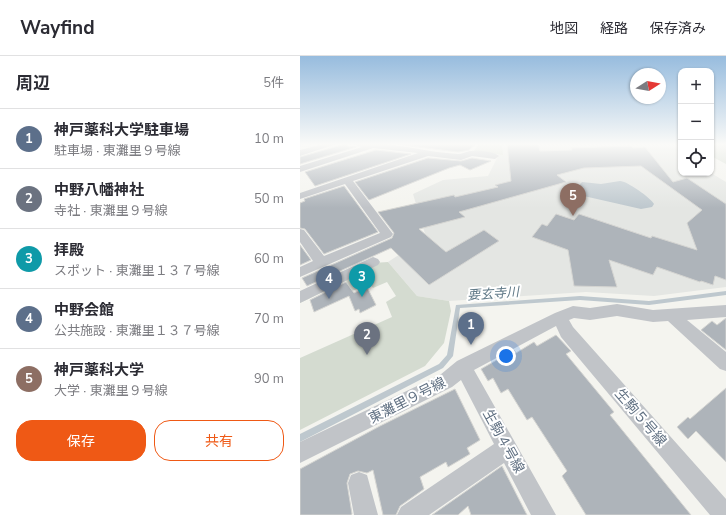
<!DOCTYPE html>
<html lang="ja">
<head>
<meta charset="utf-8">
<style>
  :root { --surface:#fff; --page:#f7f7f7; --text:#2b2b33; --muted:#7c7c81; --line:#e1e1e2; --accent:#ef5915 }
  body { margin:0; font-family:"Nunito Sans","Noto Sans JP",sans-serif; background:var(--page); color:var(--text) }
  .controls { position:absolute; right:12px; top:12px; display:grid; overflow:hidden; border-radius:8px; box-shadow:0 1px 3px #0004 }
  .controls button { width:36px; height:36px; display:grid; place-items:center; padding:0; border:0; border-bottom:1px solid var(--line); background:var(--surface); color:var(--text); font:20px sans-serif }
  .compass { position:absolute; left:330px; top:12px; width:36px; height:36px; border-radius:50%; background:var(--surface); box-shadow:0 1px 3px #0004; rotate:79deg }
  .you { position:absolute; left:206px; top:300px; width:14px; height:14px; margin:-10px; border:3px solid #fff; border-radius:50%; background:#1a73e8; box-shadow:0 0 0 6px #1a73e833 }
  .badge { display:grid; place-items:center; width:26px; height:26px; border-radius:50%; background:var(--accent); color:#fff; font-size:13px; font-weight:700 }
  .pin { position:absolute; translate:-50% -33px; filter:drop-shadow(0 1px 2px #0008) }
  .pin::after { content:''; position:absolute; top:21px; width:14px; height:12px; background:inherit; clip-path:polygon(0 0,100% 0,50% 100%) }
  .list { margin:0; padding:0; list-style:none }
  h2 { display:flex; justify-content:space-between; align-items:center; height:52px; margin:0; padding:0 16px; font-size:17px }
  h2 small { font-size:13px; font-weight:400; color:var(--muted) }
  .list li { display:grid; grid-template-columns:26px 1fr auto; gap:12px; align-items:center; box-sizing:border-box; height:60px; padding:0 16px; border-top:1px solid var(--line) }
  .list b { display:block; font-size:15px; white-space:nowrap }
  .list p { margin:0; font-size:13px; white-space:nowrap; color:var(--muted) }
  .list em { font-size:13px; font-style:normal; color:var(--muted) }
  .actions { display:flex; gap:8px; padding:12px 16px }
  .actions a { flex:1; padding:9px 0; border:1px solid var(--accent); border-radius:16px; text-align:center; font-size:14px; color:var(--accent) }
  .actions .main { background:var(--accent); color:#fff }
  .icon { flex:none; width:22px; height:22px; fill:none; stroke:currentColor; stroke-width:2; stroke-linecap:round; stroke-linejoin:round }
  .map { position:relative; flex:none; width:426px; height:459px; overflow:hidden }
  header { display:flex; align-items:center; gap:24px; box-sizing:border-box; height:56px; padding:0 20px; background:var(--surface); border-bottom:1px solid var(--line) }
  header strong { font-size:19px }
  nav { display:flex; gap:22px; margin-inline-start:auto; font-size:14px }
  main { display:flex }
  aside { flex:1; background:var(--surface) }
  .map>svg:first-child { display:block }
</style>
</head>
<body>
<header>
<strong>Wayfind</strong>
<nav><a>地図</a><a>経路</a><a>保存済み</a></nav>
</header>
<main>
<aside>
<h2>周辺<small>5件</small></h2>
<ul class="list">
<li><span class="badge" style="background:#5c6f8a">1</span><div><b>神戸薬科大学駐車場</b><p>駐車場 · 東灘里９号線</p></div><em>10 m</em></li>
<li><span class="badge" style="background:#6b7280">2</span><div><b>中野八幡神社</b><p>寺社 · 東灘里９号線</p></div><em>50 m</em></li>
<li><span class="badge" style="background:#0f9aa8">3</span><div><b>拝殿</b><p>スポット · 東灘里１３７号線</p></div><em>60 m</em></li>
<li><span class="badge" style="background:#5c6f8a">4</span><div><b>中野会館</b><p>公共施設 · 東灘里１３７号線</p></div><em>70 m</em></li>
<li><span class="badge" style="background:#8d6e63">5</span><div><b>神戸薬科大学</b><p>大学 · 東灘里９号線</p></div><em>90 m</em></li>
</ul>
<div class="actions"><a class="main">保存</a><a>共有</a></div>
</aside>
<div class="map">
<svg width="426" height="459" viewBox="0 0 426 459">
  <rect width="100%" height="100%" fill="#f4f4ef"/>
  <path fill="#e4e6e3" d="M197 88H381V117H411L426 126V231L354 240 286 236 149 245 117 240 88 206 126 181 113 138 143 124 188 120 198 100Z"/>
  <path fill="#d4dbd0" d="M179 88H202L203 99 174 95Z
    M411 88H426V108L411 100Z
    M88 206 117 240 149 245 151 255 144 287 125 310 0 374V302L92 261 86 246 96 240 87 226 73 232 70 228 52 235 46 225 0 247V244L73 207Z"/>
  <path fill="#bec8ce" d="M320 125C327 125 351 142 354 148L352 151 341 153 275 138 273 136 282 126 301 128Z"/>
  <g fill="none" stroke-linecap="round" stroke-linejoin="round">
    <path fill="#bec8ce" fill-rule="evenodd" d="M0 88H4L0 90Z
      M426 235V239L349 249 280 244 160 252 153 300 143 312 0 386V378L139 308 147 299 156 249 280 240 349 245Z"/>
  </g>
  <path fill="#aeb4ba" stroke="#d5d5d2" d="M45 88 49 91 54 90 56 91 0 108V101Z
    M95 88H176L169 94 158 96Z
    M207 88H238L240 95 272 94 271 92 331 90 333 92 345 91 373 126 387 122 426 148V224L415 220 413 229 401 225 400 226 357 211 353 219 309 204 317 231 274 230 268 194 232 181 242 168 247 170 256 158 274 164 279 158 351 182 352 180 397 194 387 167 402 154 341 110 284 112 257 119 266 126 159 156 165 161 119 173 146 196 184 174 199 185 129 229 91 192 7 230 2 222 92 182 94 177 78 156 154 139 155 141 198 131 195 129 211 125Z
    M76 94 111 98 15 130 5 116Z
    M128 102 161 105 172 102 191 105 170 114 160 109 149 112 69 144 55 126Z
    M44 130 78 176 24 198 5 173 0 172V147L5 145 4 143Z
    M0 189 11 204 0 209Z
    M46 226 54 237 67 231 76 249 60 257 59 253 55 255 49 240 14 256 10 244Z
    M426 262V294L401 274 412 265 417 269Z
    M256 279 271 295 266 298 314 356 310 359 391 459H286L262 420 267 415 232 361 227 364 208 333 201 337 193 322 188 325 181 313 214 294 216 297 234 286 237 290Z
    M426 332V406L396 375 388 383 377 371 388 361 390 363Z
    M155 333 180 384 167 392 170 398 148 411 146 406 120 421 124 433 100 450 96 459H83L73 414 67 417 58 415 50 418 47 427 52 458 51 459H0V413L80 370Z
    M202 410 227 459H171L168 450 158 459H132Z"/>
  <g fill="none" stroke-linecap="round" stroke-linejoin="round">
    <path fill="#c1c4c8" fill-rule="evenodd" d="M24 88H36L0 100V94Z
      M53 88C88 84 123 96 158 98 162 98 165 96 170 95 176 94 195 95 199 100L195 103 172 100 161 104 128 100 53 125 93 178 91 181 0 221V211L13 205 0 186V173L4 174 24 200 80 177 45 128 0 143V137L118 97 73 92 0 116V110L62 91Z
      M73 201 78 203 80 206 78 209 0 247V235Z
      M317 248 353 254 426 249V261L387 264 426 296V315L420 313 368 265 353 266 317 260 290 264 274 262 269 264 273 271 426 443V459H410L261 281 256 270 174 314 256 459H231L204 407 129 459H97L101 451 194 388 161 324 152 331 0 407V386L140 319 157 305 255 257 273 250 290 252Z
      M59 416 67 419 78 459H54L48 427 51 419Z"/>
  </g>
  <linearGradient id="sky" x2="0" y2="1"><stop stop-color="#97bcde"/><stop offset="0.58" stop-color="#fafaf8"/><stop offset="1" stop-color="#fafaf8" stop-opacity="0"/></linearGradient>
  <rect width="426" height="152" fill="url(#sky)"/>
  <g text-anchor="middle" stroke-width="4" stroke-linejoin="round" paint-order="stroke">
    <g font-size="13" font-style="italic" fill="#617a88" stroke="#fff">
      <text transform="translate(193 237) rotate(-4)" y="5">要玄寺川</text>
    </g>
    <g font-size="14" fill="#617183" stroke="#fff">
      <text transform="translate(107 344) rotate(-27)" y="5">東灘里９号線</text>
      <text transform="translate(341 361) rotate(49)" y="5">生駒５号線</text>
      <text transform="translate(204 385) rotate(61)" y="5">生駒４号線</text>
    </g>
  </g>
</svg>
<div class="controls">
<button>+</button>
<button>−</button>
<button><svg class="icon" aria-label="locate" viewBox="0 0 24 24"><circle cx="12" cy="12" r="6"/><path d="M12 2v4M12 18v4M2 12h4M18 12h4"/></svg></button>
</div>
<svg class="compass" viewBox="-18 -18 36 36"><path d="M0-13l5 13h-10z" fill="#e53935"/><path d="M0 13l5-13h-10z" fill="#7c7c81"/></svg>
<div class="you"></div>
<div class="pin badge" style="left:171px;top:289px;background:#5c6f8a">1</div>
<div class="pin badge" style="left:67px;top:299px;background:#6b7280">2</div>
<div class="pin badge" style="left:62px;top:241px;background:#0f9aa8">3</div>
<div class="pin badge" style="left:29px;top:243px;background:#5c6f8a">4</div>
<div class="pin badge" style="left:273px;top:160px;background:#8d6e63">5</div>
</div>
</main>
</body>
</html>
